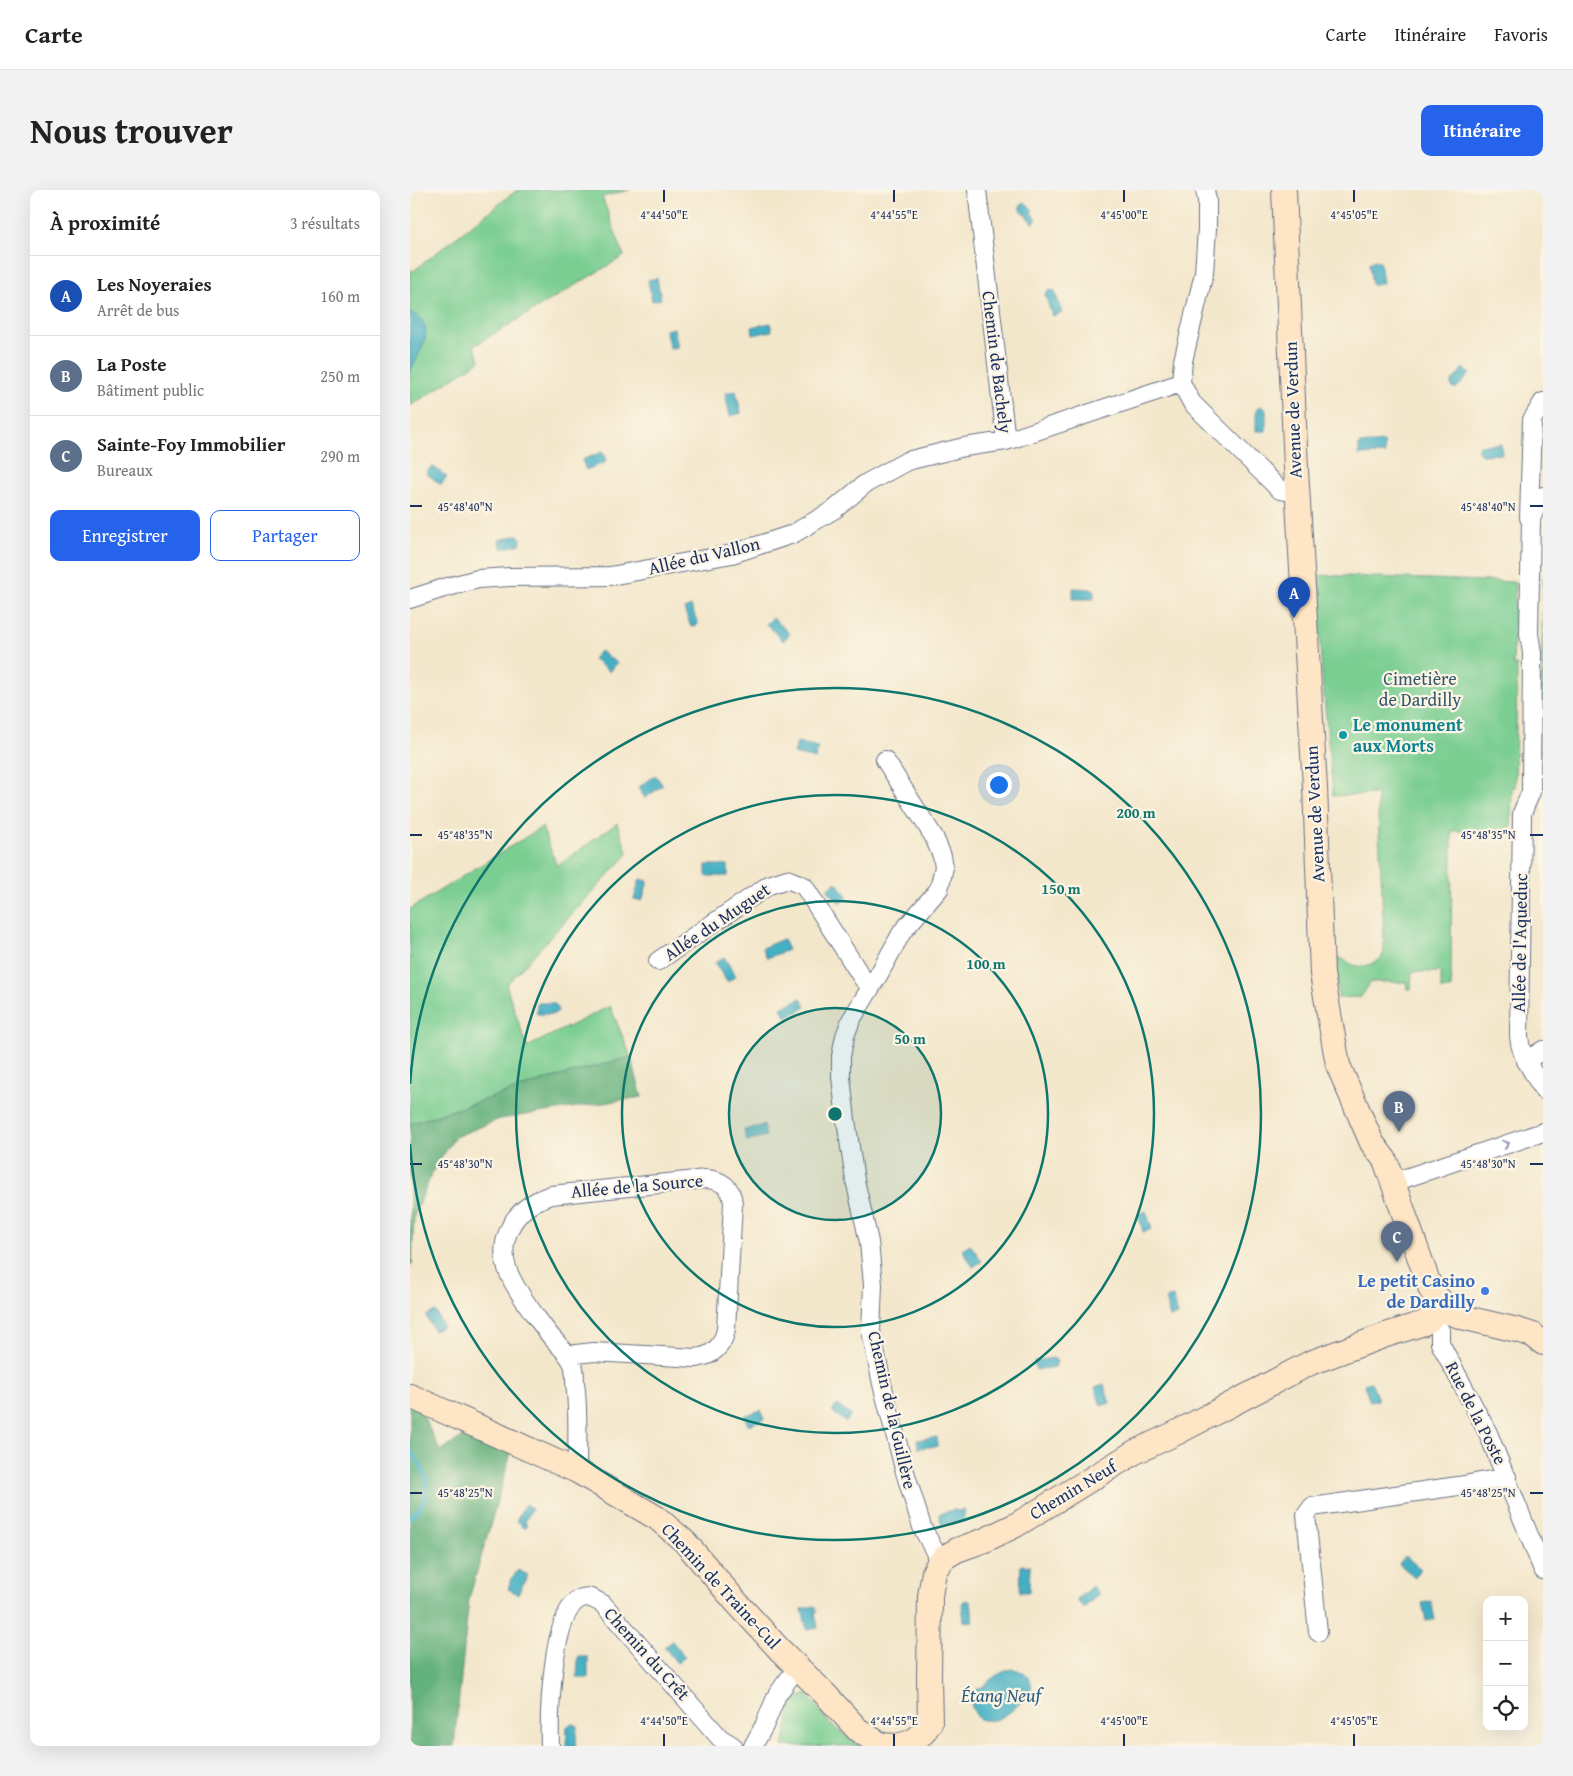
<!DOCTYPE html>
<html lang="fr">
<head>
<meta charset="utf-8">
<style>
  :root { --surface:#fff; --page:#f2f2f2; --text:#222; --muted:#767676; --line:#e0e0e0; --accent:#2563eb }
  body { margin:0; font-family:"Gentium Book Plus",serif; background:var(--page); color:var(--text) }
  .controls { position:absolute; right:15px; bottom:15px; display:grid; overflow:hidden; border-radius:10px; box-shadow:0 5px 20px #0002 }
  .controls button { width:45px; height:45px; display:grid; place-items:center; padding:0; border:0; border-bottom:1px solid var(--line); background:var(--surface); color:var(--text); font:25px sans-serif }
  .you { position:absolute; left:588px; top:594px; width:18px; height:18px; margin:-12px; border:4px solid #fff; border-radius:50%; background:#1a73e8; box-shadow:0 0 0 8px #1a73e833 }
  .badge { display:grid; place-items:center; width:32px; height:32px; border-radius:50%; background:var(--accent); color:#fff; font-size:16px; font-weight:700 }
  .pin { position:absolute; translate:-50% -41px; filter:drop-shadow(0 1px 2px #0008) }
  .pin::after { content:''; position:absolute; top:26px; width:18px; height:15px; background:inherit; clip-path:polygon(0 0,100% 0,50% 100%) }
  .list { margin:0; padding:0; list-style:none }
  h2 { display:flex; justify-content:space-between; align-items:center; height:65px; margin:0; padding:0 20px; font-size:21px }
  h2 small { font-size:16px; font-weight:400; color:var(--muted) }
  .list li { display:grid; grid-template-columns:32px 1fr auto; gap:15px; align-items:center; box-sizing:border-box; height:80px; padding:0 20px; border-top:1px solid var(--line) }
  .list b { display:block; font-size:19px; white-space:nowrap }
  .list p { margin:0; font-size:16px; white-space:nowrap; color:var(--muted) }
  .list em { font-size:16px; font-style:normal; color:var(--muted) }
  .actions { display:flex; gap:10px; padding:15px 20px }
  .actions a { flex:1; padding:11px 0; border:1px solid var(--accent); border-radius:10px; text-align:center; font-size:18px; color:var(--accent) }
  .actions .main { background:var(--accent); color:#fff }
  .icon { flex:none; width:28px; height:28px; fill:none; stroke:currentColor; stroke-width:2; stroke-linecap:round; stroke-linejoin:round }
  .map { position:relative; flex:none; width:1133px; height:1556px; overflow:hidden; border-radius:10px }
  header { display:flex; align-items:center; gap:30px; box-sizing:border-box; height:70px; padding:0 25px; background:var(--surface); border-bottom:1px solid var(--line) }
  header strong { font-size:24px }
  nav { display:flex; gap:28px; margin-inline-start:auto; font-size:18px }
  .intro { display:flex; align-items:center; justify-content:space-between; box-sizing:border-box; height:120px; padding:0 30px }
  h1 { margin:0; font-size:35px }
  .button { padding:12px 22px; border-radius:10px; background:var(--accent); color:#fff; font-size:18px; font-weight:700 }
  main { display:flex; gap:30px; padding:0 30px }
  aside { flex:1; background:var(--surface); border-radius:10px; box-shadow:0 5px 20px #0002 }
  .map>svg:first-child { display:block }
</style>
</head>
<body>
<header>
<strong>Carte</strong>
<nav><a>Carte</a><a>Itinéraire</a><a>Favoris</a></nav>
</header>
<div class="intro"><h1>Nous trouver</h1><a class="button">Itinéraire</a></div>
<main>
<aside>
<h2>À proximité<small>3 résultats</small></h2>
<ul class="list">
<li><span class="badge" style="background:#1a4fb4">A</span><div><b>Les Noyeraies</b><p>Arrêt de bus</p></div><em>160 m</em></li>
<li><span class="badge" style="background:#5c6f8a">B</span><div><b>La Poste</b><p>Bâtiment public</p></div><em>250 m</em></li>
<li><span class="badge" style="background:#5c6f8a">C</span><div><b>Sainte-Foy Immobilier</b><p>Bureaux</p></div><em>290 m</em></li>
</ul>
<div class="actions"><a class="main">Enregistrer</a><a>Partager</a></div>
</aside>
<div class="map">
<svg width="1133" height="1556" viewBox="0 0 1133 1556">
  <rect width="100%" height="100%" fill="#fcf5e5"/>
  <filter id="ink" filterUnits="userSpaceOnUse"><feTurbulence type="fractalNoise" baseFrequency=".02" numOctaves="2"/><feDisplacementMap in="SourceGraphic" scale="10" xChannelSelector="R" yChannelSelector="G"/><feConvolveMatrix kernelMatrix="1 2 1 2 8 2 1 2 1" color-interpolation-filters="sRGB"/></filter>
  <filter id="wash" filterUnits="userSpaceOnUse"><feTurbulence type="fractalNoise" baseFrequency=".0096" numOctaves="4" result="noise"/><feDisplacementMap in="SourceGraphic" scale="20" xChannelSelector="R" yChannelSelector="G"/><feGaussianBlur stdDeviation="1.12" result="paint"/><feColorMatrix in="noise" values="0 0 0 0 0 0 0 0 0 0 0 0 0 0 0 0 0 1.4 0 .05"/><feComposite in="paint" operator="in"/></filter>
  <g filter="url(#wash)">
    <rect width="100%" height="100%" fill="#f3e7cb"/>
    <path fill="#7ace92" stroke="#4a7e78" d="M107 0H219L192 7 214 66 64 156 70 171 0 216V78L2 82Z
      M906 385 1105 392 1103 475H1107L1105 597 1102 598 1101 641H1042L1041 799H1031V782H1002L1001 799H997L996 792H961L951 807 928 808 927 766C947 777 949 781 971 769L974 761 973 724 967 604 923 606 912 484Z
      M1133 386V561L1130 567Z
      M207 633 218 664 96 795 117 857 200 816 221 867 138 889 0 934V719L132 637 147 676Z
      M397 1504 420 1534 450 1556H373L383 1510Z"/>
    <path fill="#63b17c" stroke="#3f706d" d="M221 867 232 907 90 929 45 947 23 981 4 1026 2 1074 0 1075V934L138 889Z
      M0 1215 11 1221 30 1261 57 1244 101 1263 59 1409 44 1556H0Z"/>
    <path fill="#45b0c3" stroke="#307090" d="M614 12 623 20 621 23 627 29 623 34 609 18Z
      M965 70 970 72 973 93 962 95 959 73Z
      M247 88 251 109 242 111 238 90Z
      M640 100 645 101 652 123 642 126 635 104Z
      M0 122C30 135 9 162 0 182Z
      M360 133 362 141 343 145 342 137Z
      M264 138 268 157 260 159 255 140Z
      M1053 178 1060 184 1047 198H1043L1041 195V193Z
      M326 201 331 223 320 226 315 203Z
      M851 216 856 220V241H846V220Z
      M974 252 975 264 949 265V254Z
      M1091 254 1092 264 1071 265 1070 263 1067 260 1070 255Z
      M192 262 195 265 196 272 176 280 172 270Z
      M22 276 37 287 31 295 16 283Z
      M108 345 112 350 110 351 111 354 92 359 89 350Z
      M663 398 684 399V409H663Z
      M281 416 288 434 281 437 274 419Z
      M363 428 380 444 373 451 356 434Z
      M190 461 207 473 200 482 183 469Z
      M387 552 408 557 405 569 384 564Z
      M245 585 253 595 235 608 228 598Z
      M296 675H318V686H296Z
      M230 689 238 691 232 711 224 709Z
      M426 692 438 707 430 713 417 699Z
      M373 749 378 760 357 768 352 758Z
      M314 767 326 786 317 792 305 773Z
      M391 808 396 817 377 828 371 818Z
      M127 813H144L147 817 148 821 144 824H127Z
      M354 935 356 946 337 951 334 940Z
      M736 1021 742 1039 733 1042 728 1024Z
      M560 1054 572 1071 563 1077 552 1059Z
      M763 1107 768 1125 760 1127 755 1109Z
      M25 1121 33 1136 24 1141 16 1126Z
      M643 1168 647 1171 645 1177 626 1180 624 1171Z
      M961 1192 968 1210 960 1212 954 1194Z
      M694 1194 700 1213 691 1216 685 1197Z
      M427 1215 441 1225 436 1232 422 1222Z
      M351 1220 355 1229 338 1235 334 1226Z
      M527 1247 528 1256 508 1258 507 1250Z
      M115 1314 122 1318 115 1332 117 1336 114 1338 111 1336V1333L106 1331Z
      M552 1319 555 1320 553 1331 532 1335 529 1324 543 1320 550 1321Z
      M995 1366 1011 1379 1005 1387 989 1374Z
      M611 1375 620 1376 619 1402H610Z
      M108 1380 118 1385 108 1404 98 1399 101 1389Z
      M682 1396 689 1404 674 1418 666 1410Z
      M555 1410 561 1412 563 1431 554 1432 552 1413Z
      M1021 1411 1025 1429 1016 1431 1012 1413Z
      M404 1416 406 1417 407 1422H405L408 1438 397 1440 392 1419Z
      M262 1451 275 1467 267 1473 254 1457Z
      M168 1467H178V1488H167Z
      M602 1479C613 1479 626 1491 620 1503 618 1507 614 1509 611 1512 600 1523 586 1535 569 1529 564 1523 555 1507 564 1500 567 1498 572 1498 575 1495 582 1487 591 1482 602 1479Z
      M161 1533 167 1536 166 1556H156L157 1536H159Z"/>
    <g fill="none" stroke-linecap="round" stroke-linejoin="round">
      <path stroke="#45b0c3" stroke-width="4.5" d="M0 1260C12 1276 25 1296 11 1316 9 1320 3 1324 0 1328"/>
    </g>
  </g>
  <g filter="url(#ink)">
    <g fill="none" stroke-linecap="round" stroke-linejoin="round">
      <defs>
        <path id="street" d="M567 0 596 251
          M795 0 797 10V39L794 83 773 171 771 193 782 213 870 300 887 302
          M1133 306 1128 312 1121 329 1119 444 1122 463 1121 602 1112 623 1109 844C1109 865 1124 882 1133 900
          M1119 328 1122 230 1133 212
          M0 409 34 398 68 389 99 387 200 386 322 364 383 344 425 319 455 294 497 271 554 257 596 251 771 193
          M475 570 524 647 532 666 534 677 529 699 492 742 469 784 441 830 435 846 431 866V887L436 930 445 990 459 1052 463 1095 461 1141 472 1194 495 1282 512 1337 525 1362 528 1375
          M248 771 359 695 377 689 394 696 453 789 461 797
          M1116 871 1133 860
          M984 992 1133 942
          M1030 1140V1153L1078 1243 1133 1380
          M158 1165 183 1162 286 1168C303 1166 313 1156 316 1139L323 1014C322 997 312 990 296 989L141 1005C123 1011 107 1021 99 1040 86 1069 102 1093 119 1117 127 1128 135 1140 144 1150 151 1158 159 1164 163 1174 165 1180 165 1187 165 1193 169 1222 167 1252 167 1281
          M908 1442 896 1325 902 1317 1048 1296 1097 1287
          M140 1556C139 1528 141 1417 172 1408 179 1405 187 1411 193 1414L310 1548 323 1556
          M343 1556 354 1536 367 1505 388 1476"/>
        <path id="secondary" d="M874 0 886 279 905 597 912 784 928 875 962 953 975 970 1021 1100 1041 1123 1052 1127 1107 1140 1123 1145 1133 1153
          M0 1206 167 1281 247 1328 275 1352 327 1413 370 1460 415 1504 448 1540 471 1555 486 1556 502 1552 513 1543 520 1533 519 1488 520 1406 524 1382 528 1375 535 1367 547 1360 575 1350 606 1335 725 1262 766 1243 900 1173 976 1145 1014 1133 1019 1130 1032 1114"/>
      </defs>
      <use href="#street" stroke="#676f84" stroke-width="20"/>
      <use href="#secondary" stroke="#676f84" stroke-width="26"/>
      <use href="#street" stroke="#fff" stroke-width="18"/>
      <use href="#secondary" stroke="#fde5c5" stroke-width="24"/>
    </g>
    <defs><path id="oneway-chevron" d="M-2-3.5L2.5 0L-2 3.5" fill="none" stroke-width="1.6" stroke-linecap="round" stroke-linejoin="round" transform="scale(1.25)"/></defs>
    <use stroke="#8d97ae" href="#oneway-chevron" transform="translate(1096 954) rotate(-18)"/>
  </g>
  <path fill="none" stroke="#1b2f5e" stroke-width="2" d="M254 0V12M484 0V12M714 0V12M944 0V12M0 316H12M1120 316H1133M0 645H12M1120 645H1133M0 974H12M1120 974H1133M0 1303H12M1120 1303H1133M254 1544V1556M484 1544V1556M714 1544V1556M944 1544V1556"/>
  <circle cx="425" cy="924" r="106" fill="#0f766e" fill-opacity=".12"/>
  <g fill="none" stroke="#0f766e" stroke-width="2.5">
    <circle cx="425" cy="924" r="106"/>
    <circle cx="425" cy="924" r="213"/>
    <circle cx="425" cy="924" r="319"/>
    <path d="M0 894A426 426 0 1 1 0 954"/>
  </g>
  <circle fill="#0f9aa8" stroke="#fcf5e5" stroke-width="2" cx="933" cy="545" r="5"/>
  <circle fill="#3f7fe0" stroke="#fcf5e5" stroke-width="2" cx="1075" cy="1101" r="5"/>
  <g text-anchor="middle" stroke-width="4.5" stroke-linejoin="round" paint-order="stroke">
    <g font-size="18" fill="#1b2f5e" stroke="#fcf5e5">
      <text transform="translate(587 172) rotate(83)" y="6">Chemin de Bachely</text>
      <text transform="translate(883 220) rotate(-92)" y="6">Avenue de Verdun</text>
      <text transform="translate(294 366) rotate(-13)" y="6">Allée du Vallon</text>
      <text transform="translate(905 624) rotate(-93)" y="6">Avenue de Verdun</text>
      <text transform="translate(307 732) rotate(-34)" y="6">Allée du Muguet</text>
      <text transform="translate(1110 753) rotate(-89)" y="6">Allée de l'Aqueduc</text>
      <text transform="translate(227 996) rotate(-5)" y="6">Allée de la Source</text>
      <text transform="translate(482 1220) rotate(77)" y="6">Chemin de la Guillère</text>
      <text transform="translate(1066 1223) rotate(63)" y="6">Rue de la Poste</text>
      <text transform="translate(663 1300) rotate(-31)" y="6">Chemin Neuf</text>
      <text transform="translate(311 1396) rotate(47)" y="6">Chemin de Traine-Cul</text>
      <text transform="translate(237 1464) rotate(48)" y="6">Chemin du Crêt</text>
    </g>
    <g font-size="18" fill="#33576b" stroke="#fcf5e5">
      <text x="1010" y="495">Cimetière<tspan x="1010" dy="21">de Dardilly</tspan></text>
    </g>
    <g font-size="18" font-weight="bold" fill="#0d838f" stroke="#fcf5e5" text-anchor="start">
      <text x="943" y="541">Le monument<tspan x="943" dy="21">aux Morts</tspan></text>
    </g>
    <g font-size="18" font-weight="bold" fill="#366cbe" stroke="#fcf5e5" text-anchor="end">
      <text x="1065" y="1097">Le petit Casino<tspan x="1065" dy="21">de Dardilly</tspan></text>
    </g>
    <g font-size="19" font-style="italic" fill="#2a5c81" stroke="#fcf5e5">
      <text x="591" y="1512">Étang Neuf</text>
    </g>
  </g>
  <g font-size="12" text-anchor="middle" fill="#1b2f5e" stroke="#fcf5e5" stroke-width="4.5" stroke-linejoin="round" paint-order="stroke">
    <text x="254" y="29">4°44'50"E</text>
    <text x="484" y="29">4°44'55"E</text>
    <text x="714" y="29">4°45'00"E</text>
    <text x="944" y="29">4°45'05"E</text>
    <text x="55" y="321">45°48'40"N</text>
    <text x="1078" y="321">45°48'40"N</text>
    <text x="55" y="649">45°48'35"N</text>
    <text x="1078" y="649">45°48'35"N</text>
    <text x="55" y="978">45°48'30"N</text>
    <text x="1078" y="978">45°48'30"N</text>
    <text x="55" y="1307">45°48'25"N</text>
    <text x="1078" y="1307">45°48'25"N</text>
    <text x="254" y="1535">4°44'50"E</text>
    <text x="484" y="1535">4°44'55"E</text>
    <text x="714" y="1535">4°45'00"E</text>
    <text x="944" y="1535">4°45'05"E</text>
  </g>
  <circle cx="425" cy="924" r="8" fill="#0f766e" stroke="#fcf5e5" stroke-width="2.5"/>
  <g font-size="15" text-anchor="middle" font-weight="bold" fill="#0f766e" stroke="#fcf5e5" stroke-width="4.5" stroke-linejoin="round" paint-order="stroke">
    <text x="726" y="628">200 m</text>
    <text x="651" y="704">150 m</text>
    <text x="576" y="779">100 m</text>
    <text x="500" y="854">50 m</text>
  </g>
</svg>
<div class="controls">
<button>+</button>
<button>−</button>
<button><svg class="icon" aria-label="locate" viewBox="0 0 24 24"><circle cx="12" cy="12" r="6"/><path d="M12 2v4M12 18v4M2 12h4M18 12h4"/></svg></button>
</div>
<div class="you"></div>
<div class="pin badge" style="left:884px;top:428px;background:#1a4fb4">A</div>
<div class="pin badge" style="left:989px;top:942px;background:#5c6f8a">B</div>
<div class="pin badge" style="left:987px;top:1072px;background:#5c6f8a">C</div>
</div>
</main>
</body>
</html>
